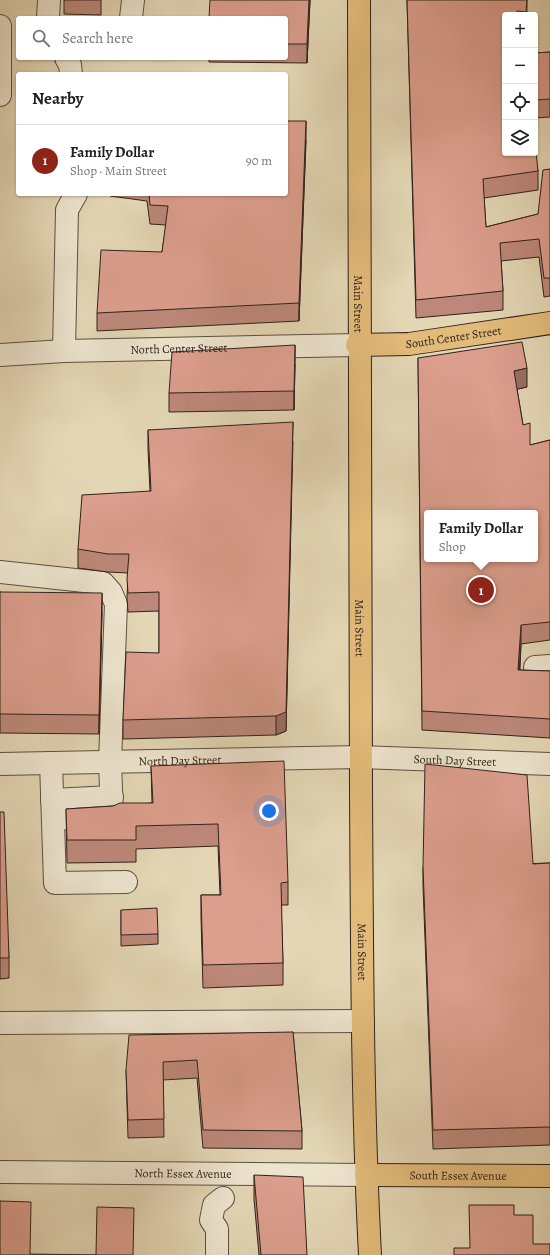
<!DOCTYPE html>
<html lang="en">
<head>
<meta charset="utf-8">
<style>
  :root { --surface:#fff; --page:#f6f6f6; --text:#202124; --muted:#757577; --line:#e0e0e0; --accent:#8f2418 }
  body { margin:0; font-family:Alegreya,serif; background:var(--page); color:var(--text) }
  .controls { position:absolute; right:12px; top:12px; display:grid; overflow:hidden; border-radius:4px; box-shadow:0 1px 3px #0004 }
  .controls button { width:36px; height:36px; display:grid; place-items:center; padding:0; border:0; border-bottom:1px solid var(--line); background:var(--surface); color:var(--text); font:20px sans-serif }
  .you { position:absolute; left:269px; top:811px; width:14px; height:14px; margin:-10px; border:3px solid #fff; border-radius:50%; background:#1a73e8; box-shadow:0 0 0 6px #1a73e833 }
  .badge { display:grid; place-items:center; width:26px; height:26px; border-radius:50%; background:var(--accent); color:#fff; font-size:13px; font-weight:700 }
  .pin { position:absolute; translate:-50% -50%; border:2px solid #fff; box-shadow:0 1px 4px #0006 }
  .popup { position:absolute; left:424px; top:510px; width:114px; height:52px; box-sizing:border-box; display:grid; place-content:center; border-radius:4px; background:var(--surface); filter:drop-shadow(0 1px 3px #0005); font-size:13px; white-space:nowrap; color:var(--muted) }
  .popup b { font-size:15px; color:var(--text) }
  .popup::after { content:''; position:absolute; left:50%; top:100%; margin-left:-8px; border:8px solid transparent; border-top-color:var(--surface) }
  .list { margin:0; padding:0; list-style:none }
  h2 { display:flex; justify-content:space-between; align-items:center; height:52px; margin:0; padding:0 16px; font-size:17px }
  h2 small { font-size:13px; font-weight:400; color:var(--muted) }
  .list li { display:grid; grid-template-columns:26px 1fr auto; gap:12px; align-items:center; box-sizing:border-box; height:72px; padding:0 16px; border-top:1px solid var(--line) }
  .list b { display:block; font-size:15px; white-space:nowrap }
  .list p { margin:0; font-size:13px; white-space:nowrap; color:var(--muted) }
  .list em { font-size:13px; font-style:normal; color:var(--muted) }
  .icon { flex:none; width:22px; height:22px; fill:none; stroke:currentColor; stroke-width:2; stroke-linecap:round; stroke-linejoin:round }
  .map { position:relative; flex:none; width:550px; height:1255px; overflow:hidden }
  .search { position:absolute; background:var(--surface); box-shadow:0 1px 3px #0004; left:16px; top:16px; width:272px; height:44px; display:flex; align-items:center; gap:10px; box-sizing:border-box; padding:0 14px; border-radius:4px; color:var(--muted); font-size:15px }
  .panel { position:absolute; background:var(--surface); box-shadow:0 1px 3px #0004; left:16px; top:72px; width:272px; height:124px; border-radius:4px }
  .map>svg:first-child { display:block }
</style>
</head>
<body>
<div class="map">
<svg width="550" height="1255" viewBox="0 0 550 1255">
  <rect width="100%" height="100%" fill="#e3d6b4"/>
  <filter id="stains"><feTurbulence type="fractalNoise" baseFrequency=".005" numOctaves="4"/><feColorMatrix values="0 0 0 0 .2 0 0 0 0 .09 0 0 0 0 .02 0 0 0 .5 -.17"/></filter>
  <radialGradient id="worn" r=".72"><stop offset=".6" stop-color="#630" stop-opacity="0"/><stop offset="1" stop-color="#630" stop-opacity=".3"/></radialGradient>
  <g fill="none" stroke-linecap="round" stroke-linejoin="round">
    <defs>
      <g id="minor">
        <path d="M48 18 49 0"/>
        <path d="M131 18 133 0"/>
        <path d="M0 26V95"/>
        <path d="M66 58 70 65 71 74"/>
        <path d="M64 351 67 210 76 194"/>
        <path id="s1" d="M0 355 64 351 357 345"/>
        <path d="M0 572 103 583 111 592 116 604 110 762 112 816 53 819"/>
        <path d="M535 667 550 666"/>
        <path d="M51 763 55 883 126 882"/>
        <path id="s2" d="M0 764 360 757 550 764"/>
        <path d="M52 800 112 797"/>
        <path d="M0 1023 363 1021"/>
        <path id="s3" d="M0 1172 366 1175"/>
        <path d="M217 1255V1229L211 1220 214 1205 223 1198"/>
      </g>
      <g id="major">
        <path id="s4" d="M359 0C358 263 358 526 361 788 362 944 362 1100 370 1255"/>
        <path id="s5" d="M357 345 409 344 550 323"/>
        <path id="s6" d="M366 1175 550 1176"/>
      </g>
    </defs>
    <use href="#minor" stroke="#5d4f41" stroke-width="24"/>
    <use href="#major" stroke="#30221b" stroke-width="24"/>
    <use href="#minor" stroke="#ede4ce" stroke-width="22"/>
    <use href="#major" stroke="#e2bb7a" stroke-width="22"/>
  </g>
  <path fill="#bd8879" stroke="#30221b" d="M64 0H101V15L64 14Z
    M210 0H310L307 63 209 62V58H286V18Z
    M407 0H527V15H505L538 171V190L484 198 486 227 538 214 550 169V296L544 297 539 257 501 261 503 291V310L416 318Z
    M550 52V117L535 118V53Z
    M306 140 299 321 97 331V313L162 252 166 225 150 224 147 201 110 196V194H286Z
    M418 358 527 387 517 389 523 425 530 445 550 440V640L521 644 520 670 550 671V738L422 730Z
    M295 364 294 410 169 412V393Z
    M148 430 293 441 286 731 276 735 123 739V720L159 653V611L128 612 127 598 128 573 108 572 78 568V549L150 491 148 449Z
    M0 592 102 612 99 734 0 733Z
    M151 766 288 882V905H281L283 963V985L203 988 201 918V895H220L218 846 136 849V862L67 863 66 809 113 806 152 803Z
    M0 812 9 958V978L0 979Z
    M550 863V1145L433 1149 423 886V867Z
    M121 910 158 934V944L121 946Z
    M293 1032 302 1131V1149L203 1148 197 1078 163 1080 164 1137 128 1138 126 1070Z
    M254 1175 307 1255H259L254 1199Z"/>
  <path fill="#9a6f63" stroke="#30221b" d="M309 0H310L307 63V44Z
    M306 121V140L299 321V303Z
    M295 345V364L294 410V391Z
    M527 368V387L514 390V371Z
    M293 422 286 731 276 735V716Z
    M102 593V612L99 734V715Z
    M521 625V644L518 689V670Z"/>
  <path fill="#dc9e8d" stroke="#30221b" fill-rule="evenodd" d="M210 0H309L307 44H286V18H209Z
    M407 0H527L526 12 517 11V15H505V153H535V142L538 171 483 179 486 227 538 214 543 170 550 169V278H544L539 239 500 243 503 291 416 300Z
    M550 52V99L535 100V53Z
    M286 121H306L299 303 97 313 101 250 162 252 168 206 150 205 149 194H286Z
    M522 342 527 368 514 371 523 425 530 423V445L550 440V622L521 625 518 670 550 671V719L422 711 418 358ZM427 513H535V559H427Z
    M295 345 294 391 169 393 172 352Z
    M293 422 286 712 276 716 123 720 126 652 159 653V592L128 593 127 579 129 554H108L78 549 82 495 151 491 148 430Z
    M0 592 102 593 99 715 0 714Z
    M284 761 288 882 281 883 283 963 203 965 201 895H221L218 824 136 826V840H67L66 809 113 806 120 803H153L151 766Z
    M425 764 527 775 533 864 550 863V1127L433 1130 423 867Z
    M0 812H4L9 958H0Z
    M157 908 158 934 121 935V910Z
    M293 1032 302 1131 203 1130 197 1060 163 1062 164 1119 128 1120 126 1070 129 1035Z
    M254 1175 303 1177 307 1255H261Z
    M0 1201 31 1202 30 1254 96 1255 97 1207 134 1208 133 1255H0Z
    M469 1205H514V1215H533V1244H550V1255H454V1248H470Z"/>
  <g text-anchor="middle" stroke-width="3.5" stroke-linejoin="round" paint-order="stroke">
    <g font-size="12" fill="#30221b" stroke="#ede4ce">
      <text dy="4" stroke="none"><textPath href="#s4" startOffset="304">Main Street</textPath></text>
      <text dy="4" stroke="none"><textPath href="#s5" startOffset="97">South Center Street</textPath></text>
      <text dy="4" stroke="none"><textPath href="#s1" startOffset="179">North Center Street</textPath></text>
      <text dy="4" stroke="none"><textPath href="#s4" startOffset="628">Main Street</textPath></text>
      <text dy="4" stroke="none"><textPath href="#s2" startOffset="455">South Day Street</textPath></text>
      <text dy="4" stroke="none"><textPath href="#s2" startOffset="180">North Day Street</textPath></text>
      <text dy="4" stroke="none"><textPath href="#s4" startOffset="952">Main Street</textPath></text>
      <text dy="4" stroke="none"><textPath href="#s3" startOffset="183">North Essex Avenue</textPath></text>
      <text dy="4" stroke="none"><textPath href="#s6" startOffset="92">South Essex Avenue</textPath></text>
    </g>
  </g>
  <rect width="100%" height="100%" filter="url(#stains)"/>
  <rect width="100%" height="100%" fill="url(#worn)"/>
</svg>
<div class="controls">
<button>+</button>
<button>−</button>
<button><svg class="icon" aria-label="locate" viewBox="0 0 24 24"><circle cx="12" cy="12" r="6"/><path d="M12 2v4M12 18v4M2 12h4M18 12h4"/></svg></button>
<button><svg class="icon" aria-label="layers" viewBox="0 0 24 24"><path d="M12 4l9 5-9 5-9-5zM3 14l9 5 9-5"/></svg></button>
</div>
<div class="you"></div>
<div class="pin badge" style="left:481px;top:590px">1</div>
<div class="popup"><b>Family Dollar</b>Shop</div>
<div class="search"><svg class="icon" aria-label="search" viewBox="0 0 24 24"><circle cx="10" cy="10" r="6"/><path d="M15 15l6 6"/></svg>Search here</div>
<section class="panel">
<h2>Nearby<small></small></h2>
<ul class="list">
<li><span class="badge">1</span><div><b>Family Dollar</b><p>Shop · Main Street</p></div><em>90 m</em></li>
</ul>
</section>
</div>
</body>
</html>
